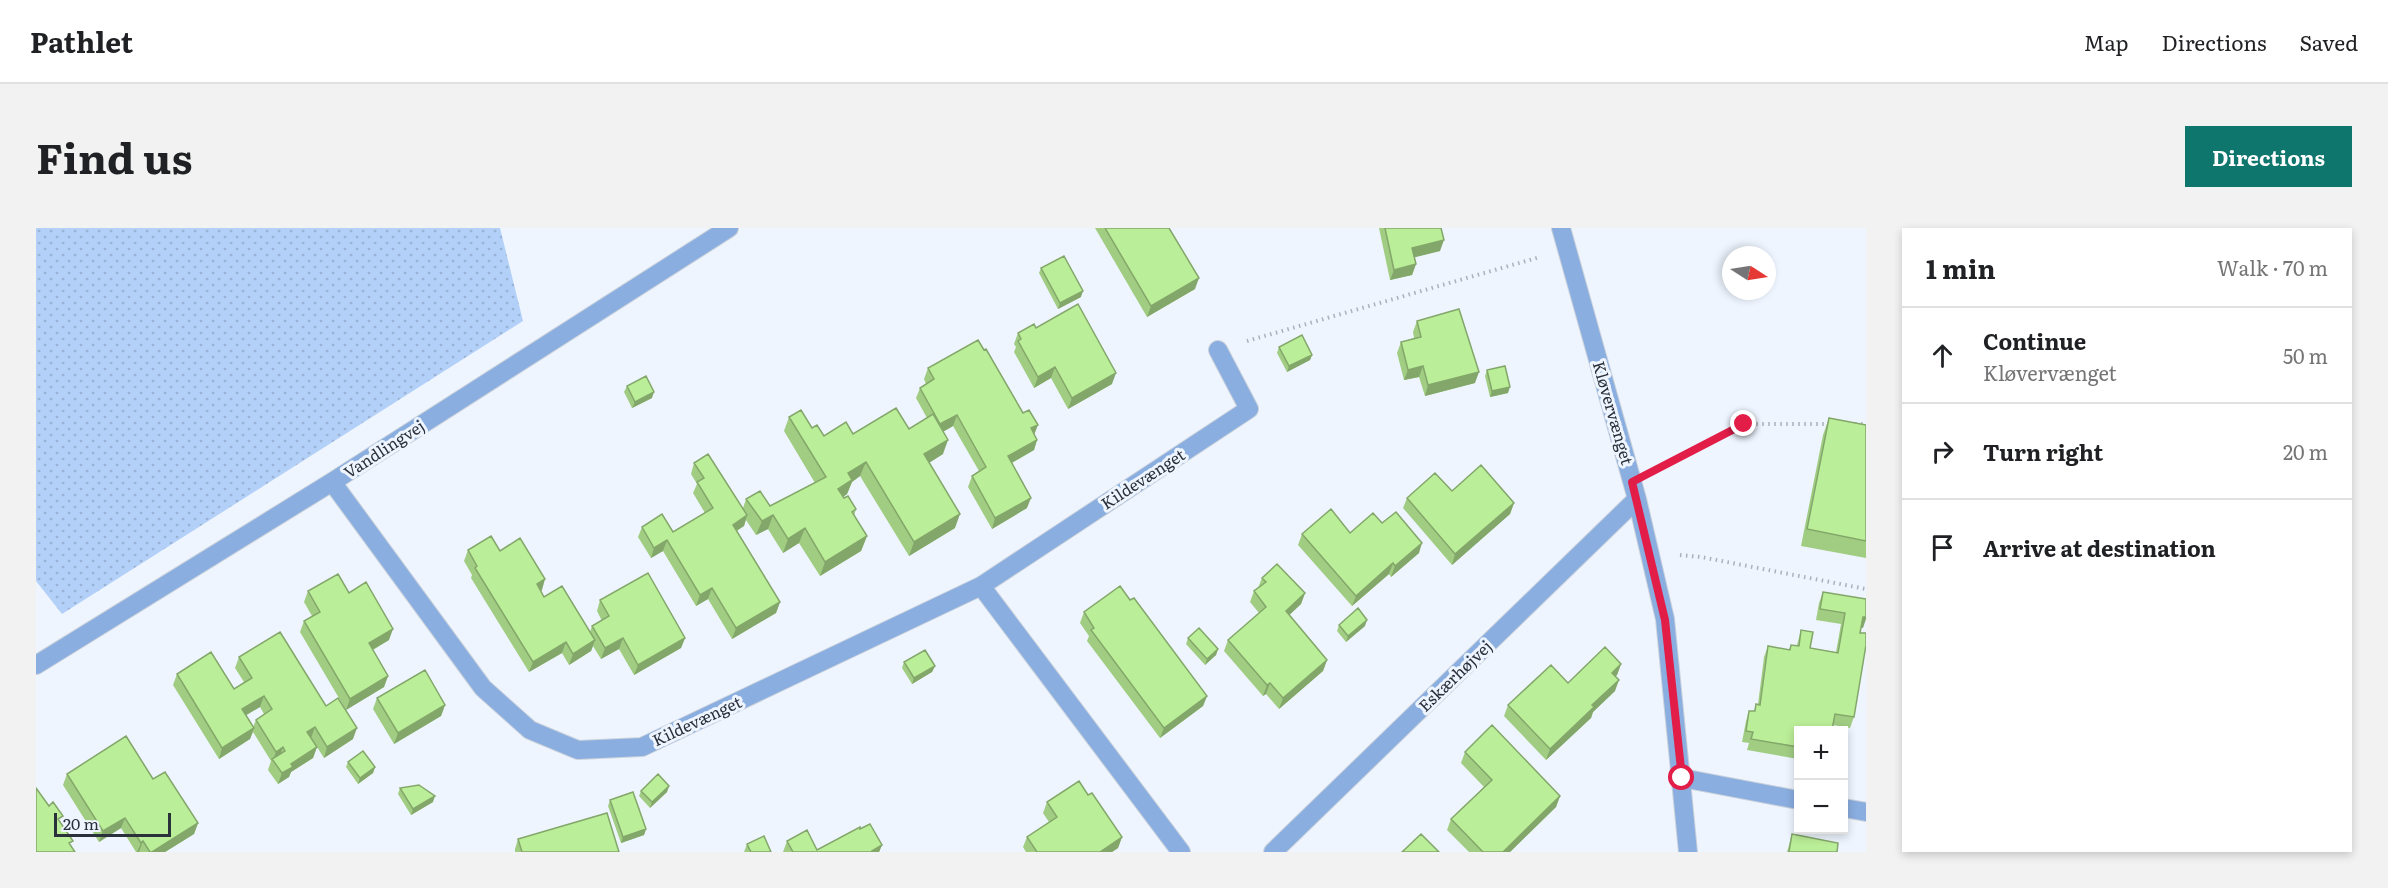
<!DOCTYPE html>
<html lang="en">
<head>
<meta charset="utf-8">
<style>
  :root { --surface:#fff; --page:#f2f2f2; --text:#202124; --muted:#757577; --line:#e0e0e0; --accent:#0f766e }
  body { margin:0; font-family:Literata,serif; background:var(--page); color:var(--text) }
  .controls { position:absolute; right:18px; bottom:18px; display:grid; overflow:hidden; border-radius:0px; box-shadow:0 3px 9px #0003 }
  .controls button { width:54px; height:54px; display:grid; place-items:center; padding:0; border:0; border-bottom:2px solid var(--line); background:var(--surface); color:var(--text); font:30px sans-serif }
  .compass { position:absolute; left:1686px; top:18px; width:54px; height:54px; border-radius:50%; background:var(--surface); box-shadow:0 3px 9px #0003; rotate:102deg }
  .scale { position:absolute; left:18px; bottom:15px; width:117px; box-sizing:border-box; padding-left:6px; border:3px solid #2b313a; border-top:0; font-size:16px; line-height:21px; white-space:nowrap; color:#2b313a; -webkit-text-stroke:4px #eef5fe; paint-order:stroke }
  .stop { position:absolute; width:18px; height:18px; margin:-14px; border:4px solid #e11d48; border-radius:50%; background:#fff }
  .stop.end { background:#e11d48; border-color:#fff; box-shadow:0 2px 6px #0008 }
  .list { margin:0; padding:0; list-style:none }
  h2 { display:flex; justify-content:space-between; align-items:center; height:78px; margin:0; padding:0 24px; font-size:26px }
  h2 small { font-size:20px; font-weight:400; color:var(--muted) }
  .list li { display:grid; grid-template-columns:39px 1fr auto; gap:18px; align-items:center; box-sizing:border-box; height:96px; padding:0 24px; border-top:2px solid var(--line) }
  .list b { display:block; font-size:22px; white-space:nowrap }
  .list p { margin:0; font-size:20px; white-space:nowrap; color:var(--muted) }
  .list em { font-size:20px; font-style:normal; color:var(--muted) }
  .icon { flex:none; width:33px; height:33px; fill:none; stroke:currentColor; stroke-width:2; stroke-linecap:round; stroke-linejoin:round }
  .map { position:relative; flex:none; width:1830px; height:624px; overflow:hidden; border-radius:0px }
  header { display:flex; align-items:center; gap:36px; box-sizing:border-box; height:84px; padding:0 30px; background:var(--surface); border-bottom:2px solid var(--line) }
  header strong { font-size:28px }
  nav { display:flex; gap:33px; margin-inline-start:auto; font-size:21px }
  .intro { display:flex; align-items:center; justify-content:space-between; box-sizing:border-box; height:144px; padding:0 36px }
  h1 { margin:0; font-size:42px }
  .button { padding:15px 27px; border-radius:0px; background:var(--accent); color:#fff; font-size:21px; font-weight:700 }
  main { display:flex; gap:36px; padding:0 36px }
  aside { flex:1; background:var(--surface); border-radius:0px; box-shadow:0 3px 9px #0003 }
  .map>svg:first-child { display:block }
</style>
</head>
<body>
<header>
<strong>Pathlet</strong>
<nav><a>Map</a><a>Directions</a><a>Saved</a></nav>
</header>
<div class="intro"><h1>Find us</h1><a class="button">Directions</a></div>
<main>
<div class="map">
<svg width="1830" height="624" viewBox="0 0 1830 624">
  <defs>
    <pattern id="park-dots" width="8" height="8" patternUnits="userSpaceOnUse" patternTransform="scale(1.5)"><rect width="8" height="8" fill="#b3d0f8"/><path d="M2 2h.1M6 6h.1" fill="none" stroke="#9ab3d5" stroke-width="1.8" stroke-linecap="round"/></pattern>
  </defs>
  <rect width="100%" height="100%" fill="#eef5fe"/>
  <path fill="url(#park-dots)" d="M0 0H464L487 93 26 386 0 353Z"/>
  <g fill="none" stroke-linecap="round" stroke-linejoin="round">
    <defs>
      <path id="minor" d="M1525 0 1601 271 1629 391 1652 624
        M296 254 447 460 494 502 542 522 606 519 945 358 1213 181 1182 122
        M945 358 1145 624
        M0 437 296 254 693 0
        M1646 550 1762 572
        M1808 580 1830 584
        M1237 624 1601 271"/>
    </defs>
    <use href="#minor" stroke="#cbd2db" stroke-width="20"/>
    <path stroke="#abb1ba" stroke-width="4" stroke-dasharray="1.5 4.5" stroke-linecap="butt" d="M1211 113 1504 29
      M1819 196H1830
      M1623 240 1708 196H1793
      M1644 327 1665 329 1830 361"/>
    <use href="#minor" stroke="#8aaee0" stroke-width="18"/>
  </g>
  <path fill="#a1cd83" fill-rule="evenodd" d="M1059 0H1133L1159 61 1111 89Z
    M1343 0H1405L1404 23 1378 29 1380 36 1376 47 1354 52Z
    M1005 40 1045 69 1022 81 1003 45Z
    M1381 93 1439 155 1389 168 1383 149 1368 152 1361 125 1365 114 1378 110 1377 104Z
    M1000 100 1076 156 1032 181 1015 150 998 160 978 124 980 119 978 116 982 105Z
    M1243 119 1276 127 1274 132 1251 144 1241 125Z
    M892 140 998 207 1001 212 998 222 976 235 991 280 956 301 932 259 936 248 943 243 917 198 907 204V226L893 235 919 300 873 328 824 248 816 254 811 266 807 269 820 281 818 288 831 308 825 323 784 348 763 315 747 325 732 301 720 307 710 292 708 298 701 303 744 374 740 385 696 411 672 371 660 378 627 323 615 330 602 309 606 299 637 304 669 285 657 265 661 256 655 246 658 235 707 280 710 271 734 278 779 255 748 203 753 189 776 200 788 208 817 206 873 201 891 190 880 170 884 160 890 156 888 151Z
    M1451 142 1472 165 1454 169 1449 148Z
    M591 158 616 170 596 180 588 164Z
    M1793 190 1830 197V330L1765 318 1787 207Z
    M1371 270 1478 275 1474 286 1416 337 1367 280Z
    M1346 295 1383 325 1355 349 1353 346 1316 378 1262 317 1266 306 1314 305Z
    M432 322 464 323 506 362 505 363 508 369 554 404 556 398 566 393 561 383 564 372 649 410 645 420 598 447 583 421 565 431 557 418 555 423 533 437 526 425 493 444 435 350 436 347 428 333Z
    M1226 350 1269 365 1265 376 1253 387 1291 432 1287 443 1243 481 1230 466 1227 468 1188 423 1192 412 1223 385 1214 374 1218 363 1222 360Z
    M272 363 313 365 353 412 337 422 352 448 348 459 310 482 264 404 268 393 276 388 268 374Z
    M1787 364 1827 400H1825L1818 489 1814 500 1797 497 1762 502V531L1711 522 1713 515 1706 514 1710 493 1713 483H1718L1720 476H1722L1728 429 1732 418 1753 422 1755 417H1761L1765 402 1774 420 1800 424 1805 396 1780 392 1783 375Z
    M1094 372 1171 468 1167 478 1124 510 1051 413 1053 408 1044 395 1048 384Z
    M1303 397 1329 398 1310 414 1301 403Z
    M1152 410 1182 421 1180 427 1169 437 1150 416Z
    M203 429 290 478 317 511 288 530 281 519 277 530 255 544 253 549 242 556 232 542 235 533 217 504 214 511 183 531 137 457 141 446 198 461 208 454 199 440ZM224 479 228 486 220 492 217 499 210 487Z
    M868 434 899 438 896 444 876 456 866 440Z
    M1585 436 1581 447 1580 448 1579 463 1557 484 1555 490 1510 532 1468 488 1472 477 1532 455Z
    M341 470 409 477 405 488 358 516 337 481Z
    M1429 524 1524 568 1520 579 1474 624H1433L1411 602 1415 591 1448 559 1425 535Z
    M312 534 339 539 337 545 322 556 310 539Z
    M31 546 117 551 162 595 158 606 129 624H100L85 600 63 614 27 557Z
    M633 558 631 564 614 580 603 568 605 563Z
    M364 560 397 574 375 587 362 566Z
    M1052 567 1086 609 1082 620 1076 624H990L987 619 991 609 1013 594 1007 585 1011 574Z
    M574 572 610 601 608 607 585 615 572 578Z
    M1756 606 1801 624H1751Z
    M482 611 583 624H479V621Z
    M751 613 781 622 846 617 843 624H747Z
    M711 616 735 624H708Z"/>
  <path fill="#83a76a" d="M1408 12 1404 23 1372 31 1376 20Z
    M1380 36 1376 47 1354 52 1358 42Z
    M1163 50 1159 61 1111 89 1115 78Z
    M1047 63 1045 69 1022 81 1024 75Z
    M1276 127 1274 132 1251 144 1253 138Z
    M1387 138 1383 149 1368 152 1372 142Z
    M1019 139 1015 150 998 160 1002 149Z
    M1443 144 1439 155 1389 168 1392 157Z
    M1080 145 1076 156 1032 181 1036 170Z
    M1474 159 1472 165 1454 169 1456 163Z
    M618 164 616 170 596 180 599 174Z
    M921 187 917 198 901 207 904 196Z
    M1002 197 998 207 995 200Z
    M912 212 907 226 883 241 888 226Z
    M1001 212 998 222 968 239 972 228Z
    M830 234 824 248 816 254 811 266 797 276 802 261 812 245Z
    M995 270 991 280 956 301 959 290Z
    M1478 275 1474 286 1416 337 1419 326Z
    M924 286 919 300 873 328 878 314Z
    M711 287 708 298 693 307 697 297Z
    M737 287 732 301 720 307 726 293Z
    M769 300 763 315 747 325 752 311Z
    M831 308 825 323 784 348 789 334Z
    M631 312 627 323 615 330 618 320Z
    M1386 315 1383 325 1355 349 1359 338Z
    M1357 335 1353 346 1316 378 1320 368Z
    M509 351 506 362 497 367 501 356Z
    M676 360 672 371 660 378 664 367Z
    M1269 365 1265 376 1246 394 1250 383Z
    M744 374 740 385 696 411 700 400Z
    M1827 389H1830V391L1827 400 1823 399Z
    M1331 392 1329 398 1310 414 1312 408Z
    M357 401 353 412 329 426 333 415Z
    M587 410 583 421 565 431 569 420Z
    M649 410 645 420 598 447 602 437Z
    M559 412 555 423 533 437 537 426Z
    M530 414 526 425 493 444 497 434Z
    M1182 421 1180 427 1169 437 1171 431Z
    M1291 432 1287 443 1243 481 1247 470Z
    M1585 436 1581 447 1572 455 1576 445Z
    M899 438 896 444 876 456 878 450Z
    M352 448 348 459 310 482 314 471Z
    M1583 452 1579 463 1557 484 1555 490 1510 532 1514 521 1556 477Z
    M1234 455 1230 466 1227 468 1231 457Z
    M228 468 224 479 202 492 206 481Z
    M1171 468 1167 478 1124 510 1128 500Z
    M409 477 405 488 358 516 362 505Z
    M279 499 275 510 271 504Z
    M218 500 214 511 183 531 186 520Z
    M321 500 317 511 288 530 291 519Z
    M247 519 243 530 237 532 240 524Z
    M281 519 277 530 255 544 253 549 242 556 246 545 255 536Z
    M339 539 337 545 322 556 324 550Z
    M633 558 631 564 614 580 616 574Z
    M399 568 397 574 375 587 377 581Z
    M1524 568 1520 579 1474 624H1467Z
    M89 590 85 600 63 614 67 603Z
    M162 595 158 606 129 624H116Z
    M610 601 608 607 585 615 587 609Z
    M1086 609 1082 620 1076 624H1064Z
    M107 613 103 624H101L105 615Z
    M846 617 843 624H835L836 623Z"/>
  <path fill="#bbee98" stroke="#83a76a" stroke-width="1.5" d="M1069 0H1133L1163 50 1115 78Z
    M1349 0H1405L1408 12 1376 20 1380 36 1358 42Z
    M1028 28 1047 63 1024 75 1005 40Z
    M1042 76 1080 145 1036 170 1019 139 1002 149 982 113 985 111 982 105 998 96 1000 100Z
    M1423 81 1443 144 1392 157 1387 138 1372 142 1365 114 1385 109 1381 93Z
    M1266 107 1276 127 1253 138 1243 119Z
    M942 112 948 122 950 121 987 185 993 182 1002 197 995 200 1001 212 972 228 995 270 959 290 936 248 950 239 921 187 904 196 884 160 898 151 892 140Z
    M1469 138 1474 159 1456 163 1451 142Z
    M610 148 618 164 599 174 591 158Z
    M860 180 873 201 897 186 912 212 888 226 924 286 878 314 830 234 812 245 816 252 802 261 808 270 812 268 820 281 816 284 831 308 789 334 769 300 752 311 737 287 726 293 710 271 724 263 734 278 790 249 753 189 765 182 776 200 781 197 788 208 810 194 817 206Z
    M1793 190 1830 197V313L1771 301Z
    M672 226 711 287 697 297 744 374 700 400 676 360 664 367 631 312 618 320 606 299 626 286 637 304 677 280 661 254 668 250 658 235Z
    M1445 237 1478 275 1419 326 1371 270 1399 245 1416 263Z
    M1295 281 1314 305 1337 285 1346 295 1360 284 1386 315 1359 338 1357 335 1320 368 1266 306Z
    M455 308 464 323 484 310 509 351 501 356 508 369 526 358 559 412 537 426 530 414 497 434 439 340 441 338 432 322Z
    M1241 336 1269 365 1250 383 1291 432 1247 470 1234 455 1231 457 1192 412 1230 379 1218 363 1230 354 1226 350Z
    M612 345 649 410 602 437 587 410 569 420 556 398 573 388 564 372Z
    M302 346 313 365 330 354 357 401 333 415 352 448 314 471 268 393 284 384 272 363Z
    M1084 358 1094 372 1098 370 1171 468 1128 500 1055 402 1058 400 1048 384Z
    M1787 364 1830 371V389H1827L1824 405H1830V417L1818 489 1799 486 1796 502H1762V519L1715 511 1717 504 1710 503 1713 483H1719L1720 476 1724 477 1732 418 1754 422 1755 417 1763 418 1765 402 1777 404 1774 420 1802 425 1809 385 1784 381Z
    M1322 380 1331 392 1312 408 1303 397Z
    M1163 400 1182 421 1171 431 1152 410Z
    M244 404 290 478 302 470 321 500 291 519 279 499 271 504 281 519 255 536 257 539 246 545 236 531 249 523 247 519 240 524 220 492 236 481 228 468 206 481 218 500 186 520 141 446 175 424 198 461 216 450 203 429Z
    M1569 419 1585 436 1576 445 1583 452 1556 477 1558 479 1514 521 1472 477 1515 437 1532 455Z
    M889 422 899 438 878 450 868 434Z
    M389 442 409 477 362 505 341 470Z
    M1456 497 1524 568 1467 624H1447L1415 591 1456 552 1429 524Z
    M90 508 117 551 129 544 162 595 116 624H114L107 613 105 615 89 590 67 603 31 546Z
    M327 523 339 539 324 550 312 534Z
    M622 546 633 558 616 574 605 563Z
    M1043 553 1052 567 1056 565 1086 609 1064 624H1001L991 609 1021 589 1011 574Z
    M383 557 399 568 377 581 364 560Z
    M0 560 13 578 17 574 27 588 22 591 37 613 33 615 39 624H0Z
    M597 564 610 601 587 609 574 572Z
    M571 585 583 624H486L482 611Z
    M834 596 846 617 836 623 837 624H757L751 613 771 602 781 622 824 599V601Z
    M1385 606 1403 624H1366Z
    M1756 606 1802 615 1801 624H1753Z
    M728 608 735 624H715L711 616Z"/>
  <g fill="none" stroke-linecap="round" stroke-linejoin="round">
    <path stroke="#e11d48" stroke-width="8" d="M1646 550 1629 392 1596 254 1708 196"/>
  </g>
  <g text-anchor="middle" stroke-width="6" stroke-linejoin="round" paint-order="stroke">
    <g font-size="16" fill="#2b313a" stroke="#eef5fe">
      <text transform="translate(1577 185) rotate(74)" y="6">Kløvervænget</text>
      <text transform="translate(348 221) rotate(-33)" y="6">Vandlingvej</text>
      <text transform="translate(1107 251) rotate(-33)" y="6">Kildevænget</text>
      <text transform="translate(1419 448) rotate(-44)" y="6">Eskærhøjvej</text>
      <text transform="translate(661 493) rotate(-25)" y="6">Kildevænget</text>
    </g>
  </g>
</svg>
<div class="controls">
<button>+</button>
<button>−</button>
</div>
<svg class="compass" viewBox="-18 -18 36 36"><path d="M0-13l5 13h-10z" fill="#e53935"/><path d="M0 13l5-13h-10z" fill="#757577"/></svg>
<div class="scale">20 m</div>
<div class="stop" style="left:1646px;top:550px"></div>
<div class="stop end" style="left:1708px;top:196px"></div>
</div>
<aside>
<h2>1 min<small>Walk · 70 m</small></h2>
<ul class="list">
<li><svg class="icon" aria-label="ahead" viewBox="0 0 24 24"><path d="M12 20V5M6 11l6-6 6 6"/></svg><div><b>Continue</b><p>Kløvervænget</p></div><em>50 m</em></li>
<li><svg class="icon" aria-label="right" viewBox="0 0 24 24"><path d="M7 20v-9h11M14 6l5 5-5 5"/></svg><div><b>Turn right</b></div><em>20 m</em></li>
<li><svg class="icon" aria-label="arrive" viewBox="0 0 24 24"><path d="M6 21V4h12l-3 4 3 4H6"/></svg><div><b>Arrive at destination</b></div></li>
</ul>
</aside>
</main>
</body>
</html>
